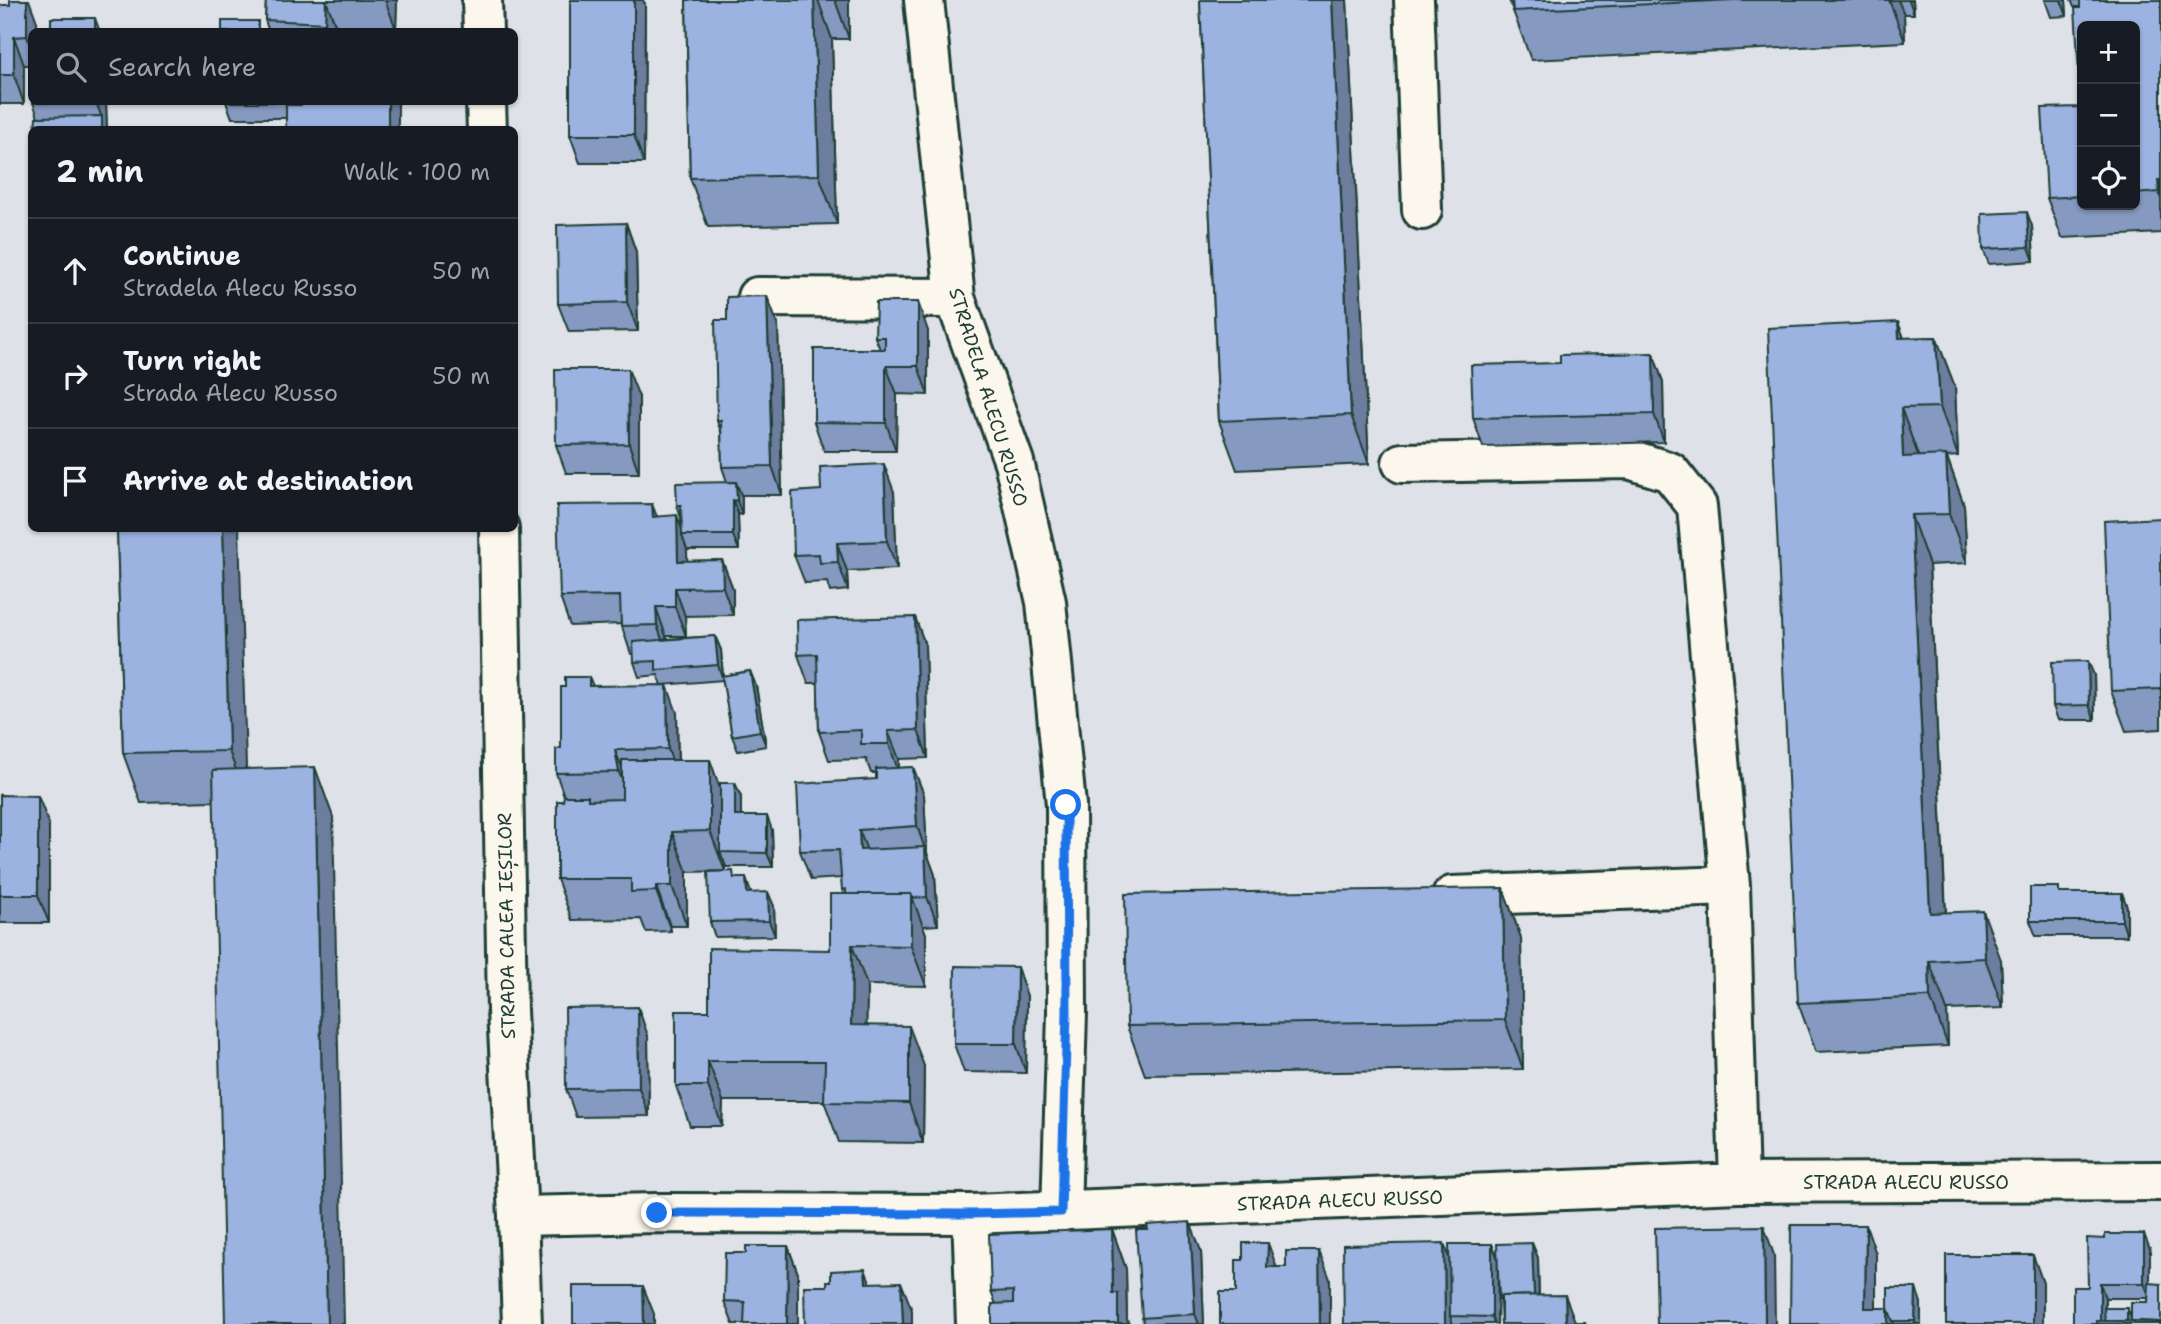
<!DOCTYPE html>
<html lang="en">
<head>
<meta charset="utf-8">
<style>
  :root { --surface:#171b24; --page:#20242c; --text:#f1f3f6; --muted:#9ea1a6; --line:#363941 }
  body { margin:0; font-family:"Shantell Sans",sans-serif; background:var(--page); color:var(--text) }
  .controls { position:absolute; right:21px; top:21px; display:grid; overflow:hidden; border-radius:10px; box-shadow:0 2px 5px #0004 }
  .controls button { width:63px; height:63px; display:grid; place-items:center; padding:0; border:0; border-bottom:2px solid var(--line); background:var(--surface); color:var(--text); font:35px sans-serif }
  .stop { position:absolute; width:21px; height:21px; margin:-16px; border:5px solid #1a73e8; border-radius:50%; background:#fff }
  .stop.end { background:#1a73e8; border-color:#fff; box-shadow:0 2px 7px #0008 }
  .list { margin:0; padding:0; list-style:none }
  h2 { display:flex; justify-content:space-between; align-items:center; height:91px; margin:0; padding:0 28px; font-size:30px }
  h2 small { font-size:23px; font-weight:400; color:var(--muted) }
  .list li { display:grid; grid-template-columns:46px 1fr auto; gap:21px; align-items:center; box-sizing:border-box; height:105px; padding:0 28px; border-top:2px solid var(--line) }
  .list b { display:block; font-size:26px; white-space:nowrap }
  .list p { margin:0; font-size:23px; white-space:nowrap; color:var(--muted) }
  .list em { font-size:23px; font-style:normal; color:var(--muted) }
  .icon { flex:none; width:38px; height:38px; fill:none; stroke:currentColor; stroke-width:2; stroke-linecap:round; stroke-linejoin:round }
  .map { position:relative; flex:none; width:2161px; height:1324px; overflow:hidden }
  .search { position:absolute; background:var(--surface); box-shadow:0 2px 5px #0004; left:28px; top:28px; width:490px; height:77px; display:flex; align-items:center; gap:18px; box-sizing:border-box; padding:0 24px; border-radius:10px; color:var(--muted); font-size:26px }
  .panel { position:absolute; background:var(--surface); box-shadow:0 2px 5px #0004; left:28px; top:126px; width:490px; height:406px; border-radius:10px }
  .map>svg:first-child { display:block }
</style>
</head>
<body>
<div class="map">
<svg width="2161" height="1324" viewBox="0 0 2161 1324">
  <rect width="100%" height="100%" fill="#dee2e8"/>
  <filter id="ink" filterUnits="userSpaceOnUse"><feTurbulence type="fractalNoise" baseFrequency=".0143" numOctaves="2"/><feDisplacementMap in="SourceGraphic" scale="14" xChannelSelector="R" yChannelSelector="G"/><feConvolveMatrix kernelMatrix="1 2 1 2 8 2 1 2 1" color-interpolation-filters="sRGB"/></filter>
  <g filter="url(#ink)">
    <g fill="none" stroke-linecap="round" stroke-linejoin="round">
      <defs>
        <path id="street" d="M924 0 955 298 1014 462 1046 602 1066 805 1067 1013 1061 1212
          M1414 0 1422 210
          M757 297 955 298
          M1402 463 1629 459 1670 472 1697 506 1730 886 1739 1183
          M1452 896 1730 886
          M972 1214 976 1324
          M518 1216 657 1213 972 1214 1739 1183 2161 1181"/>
        <path id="secondary" d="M482 0 483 32
          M486 102 487 130
          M499 528 507 1011 518 1216 522 1324"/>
      </defs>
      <use href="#street" stroke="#1f3d34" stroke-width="44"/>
      <use href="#secondary" stroke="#1f3d34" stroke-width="44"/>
      <use href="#street" stroke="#fbf7ec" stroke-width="38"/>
      <use href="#secondary" stroke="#fbf7ec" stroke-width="38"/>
    </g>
    <path fill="#8699c1" stroke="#1f3d34" stroke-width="2" fill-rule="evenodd" d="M266 0H397L396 29 336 27V32H269L265 20Z
      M686 0H849V39H832L837 224 708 227 690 178Z
      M1200 0H1347L1369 464 1237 470 1219 421Z
      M1509 0H1913L1914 14H1904L1905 42 1531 60Z
      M2045 0H2066L2067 16 2051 17Z
      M2071 0H2161V233L2062 238 2047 198 2081 107 2080 7H2074ZM2082 26H2135V205H2082Z
      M0 5 37 22 32 32V65H24V104H0Z
      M645 5 644 163H580L570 135Z
      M33 102H106L107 130 38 117Z
      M226 102H291V105H301V102H397L398 104 286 118H232Z
      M626 223 636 252 638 331 569 332 558 304Z
      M2032 226 2034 261 1989 264 1983 249Z
      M1898 322 1904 338 1936 337 1955 387 1958 456 1947 457 1964 505 1967 563 1929 565 1946 912 2001 960 2003 1008 1947 1010 1948 1046 1816 1052 1798 1003Z
      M778 325 782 495H741L742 515 738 514 739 550H687V561L722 560 733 589V615L685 616 686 636H666L667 639 715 636 721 650 723 676 750 671 756 686 766 746 738 751 732 736 723 680 662 685 658 675 639 677 634 662V654H631L621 624 570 626 560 597 657 516 682 529 681 518 677 505 727 482 722 467 721 432 717 421Z
      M928 331V395L897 394 896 451H824L814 422 880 349 875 337Z
      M1653 353 1663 382 1664 442 1483 447 1473 418 1560 363Z
      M639 397V473H566L556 445Z
      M894 492 897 569 847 571 848 590 830 592 827 582 805 583 794 555Z
      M2161 518V729L2126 731 2111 691Z
      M117 528 246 769 333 817 214 801 141 803 123 753Z
      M915 617 925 645 928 758 899 759V768L913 767 924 795 927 853 935 875 938 925 923 926 926 934V986L867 985 866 1025 924 1066 923 1143 839 1142 824 1101H723L722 1126H690L676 1086 709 1011 830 950 843 894 841 878 811 880 800 851 876 779V773H871L866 759 829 760 819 732 818 683H808L798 655Z
      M2094 675 2095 720H2058L2053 706Z
      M589 677 593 686 677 713 678 760H710L720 790 735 783 741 797V816L772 830 773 867H726L725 864V871L687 872V926H670L671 931 646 932 641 919 572 920 557 879 564 796 556 773 561 748 565 687Z
      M0 795 49 824V923H0Z
      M736 878 751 892 774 906 775 936 715 937 710 922Z
      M1503 888 1521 938 1523 1069 1145 1075 1127 1026Z
      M2122 893 2127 907V936H2036L2030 921Z
      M1027 996 1026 1073 964 1072 954 1044Z
      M648 1036 649 1116 576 1117 566 1089Z
      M1112 1229 1126 1269 1127 1320 1129 1324H992L996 1304 991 1292Z
      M1532 1243 1538 1258 1539 1295 1575 1322H1585L1586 1324H1501L1498 1260 1497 1324H1344L1449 1258 1492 1244 1498 1259Z
      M788 1246 798 1274V1324H733L724 1301 746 1253Z
      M2150 1249V1283L2161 1324H2073L2088 1287ZM2105 1298H2148V1302L2131 1317 2127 1308H2105Z
      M1201 1251 1204 1324H1144L1142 1318Z
      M1876 1254V1308H1888L1921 1303V1324H1790Z"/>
    <path fill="#6d7d9d" stroke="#1f3d34" stroke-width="2" d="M27 0H29L37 22V32H32V49L27 36Z
      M326 0 336 27V32H328L325 23Z
      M385 0H397L396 29Z
      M634 0H643L645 5 644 163 634 135Z
      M814 0H818L832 39 837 224 819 175Z
      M835 0H849V39Z
      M1332 0H1347L1369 464 1351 415Z
      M1889 0H1898L1904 14 1905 42Z
      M1909 0H1913L1914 14Z
      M2061 0H2066L2067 16Z
      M95 18 100 32H95Z
      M14 37 24 65V104L14 75Z
      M96 102H106L107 130H102V118Z
      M285 102H291V118Z
      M388 102H397L398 104V130H388Z
      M2158 180 2161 189V199L2159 192Z
      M2027 212 2032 226 2034 261 2029 247Z
      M626 223 636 252 638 331 627 302Z
      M767 296 778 325 782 495 772 466Z
      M918 302 928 331V395L918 366Z
      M1898 322 1916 372 1899 338Z
      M1936 337 1955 387 1958 456 1940 407Z
      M1653 353 1663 382 1664 442 1654 414Z
      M886 366 897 394 896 451 886 423Z
      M628 369 639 397V473L629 444Z
      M1901 408 1919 458 1903 457Z
      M1946 455 1964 505 1967 563 1949 514Z
      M884 464 894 492 897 569 887 541Z
      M736 482 742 497V515L737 501Z
      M733 500 738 514 739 550 733 535Z
      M652 504 663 532 653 517Z
      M677 515 684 535H682L687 550 688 590 678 561Z
      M1911 515 1929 565 1948 960 1930 913Z
      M223 528H239L247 800 229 751Z
      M837 543 847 571 848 590 838 562Z
      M722 560 733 589V615L723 587Z
      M675 588 685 616 686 636 675 607Z
      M656 607 666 636 667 654 657 625Z
      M915 617 925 645 928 758 918 730Z
      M715 636 721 650 723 680 718 665Z
      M2088 661 2094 675 2095 720 2089 705Z
      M750 671 756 686 766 746 760 731Z
      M667 685 677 713 678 777 668 749Z
      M888 731 899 759V773L889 744Z
      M615 750 626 778 630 800 619 772Z
      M710 760 724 800 720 852 725 864V871L710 831Z
      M315 767 333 817 344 1324H327Z
      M913 767 924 795 927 853 935 875 938 925 927 897 925 849 917 826Z
      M735 783 741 797V831L735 816Z
      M38 796 49 824V923L38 895Z
      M767 816 772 830 773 867 767 853Z
      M859 830 870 858 860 850Z
      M672 832 687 872V926L672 886Z
      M746 878 751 893H747Z
      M656 886 670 926 671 931 656 891Z
      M1503 888 1521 938 1523 1069 1505 1020Z
      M768 892 774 906 775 936 769 921Z
      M2122 893 2127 907V936L2122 921Z
      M911 894 926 934V986L911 946Z
      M1983 911 2001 960 2003 1008 1985 958Z
      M852 945 867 985 866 1065 851 1025Z
      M1929 961 1947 1010 1948 1046 1930 997Z
      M1017 967 1027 996 1026 1073 1016 1044Z
      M638 1007 648 1036 649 1116 639 1088Z
      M909 1026 924 1066 923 1143 909 1103Z
      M708 1061 723 1101 722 1126 708 1086Z
      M1190 1222 1201 1251 1204 1324H1199L1195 1314Z
      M1866 1225 1876 1254V1324L1865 1308Z
      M1764 1226 1774 1255 1775 1324H1765Z
      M1112 1229 1126 1269 1127 1320 1129 1324H1118L1113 1293Z
      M2144 1234 2150 1249V1298L2144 1283Z
      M1268 1243 1278 1271 1267 1267Z
      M1444 1243 1454 1272 1450 1316 1453 1324H1445Z
      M1532 1243 1538 1258 1539 1313 1534 1298Z
      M1492 1244 1498 1259 1497 1324H1494L1492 1317Z
      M788 1246 798 1274V1324H787Z
      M1319 1251 1330 1279V1324H1320Z
      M2033 1255 2043 1283V1324H2033Z
      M865 1269 876 1297 866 1283Z
      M901 1282 912 1310V1324H903Z
      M2100 1283 2105 1298V1324H2100Z
      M643 1286 654 1314V1324H644Z
      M1916 1288 1921 1303V1324H1916L1915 1321Z
      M1565 1295 1576 1324 1566 1322Z
      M1888 1308 1894 1324H1888Z
      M2127 1308 2133 1322 2127 1324Z"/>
    <path fill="#9cb2e0" stroke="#1f3d34" stroke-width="2" d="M10 0H27V36L14 37V75H0V5H10Z
      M266 0H326L325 23 265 20Z
      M570 0H634V135H570Z
      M686 0H814L819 175 690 178Z
      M1200 0H1332L1351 415 1219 421Z
      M1512 0H1733L1513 11Z
      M2080 0H2161V180H2158L2159 192 2135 194V26H2082V196L2047 198 2042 108 2081 107 2075 8H2080Z
      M51 18H95V32H51Z
      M222 21H258V32H222Z
      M33 102H96L33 103Z
      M301 102H388V130H286V105H301Z
      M102 116V130H35L36 117Z
      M2027 212 2029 247 1983 249 1982 214Z
      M626 223 627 302 558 304 557 225Z
      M767 296 772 466 722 467 721 421H717L715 320H727V297Z
      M876 302H918V366H886V423L814 422V349H885V337H875Z
      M1898 322 1899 338 1936 337 1940 407 1901 408 1903 457 1946 455 1949 514 1911 515 1930 913 1983 911 1985 958 1929 961 1930 997 1798 1003 1768 328Z
      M1653 353 1654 414 1473 418 1471 365 1560 363V355Z
      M555 369H628L629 444 556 445Z
      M884 464 887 541 837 543 838 562 820 563 819 554 794 555 792 492 821 490 820 467Z
      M736 482 737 501 733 500V535H682L681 505H677L676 483Z
      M652 504 653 517 677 515 678 561 722 560 723 587 675 588V607H656L657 625 621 626 620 596 560 597 557 505Z
      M2161 518V689L2111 691 2104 521Z
      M117 528H223L229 751 123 753Z
      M915 617 918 730 888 731 889 744H861V730L819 732 817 654 798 655 797 620Z
      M715 636 718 665 656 670V661L634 662 633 642Z
      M2088 661 2089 705 2053 706 2052 662Z
      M750 671 760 731 732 736 722 676Z
      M565 677H589V686L667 685 668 749 615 750 619 772 556 773V749L561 748V687H565Z
      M622 760H710V831L672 832V886H656V891L631 892V879H557V801H563L564 796H588V800L622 799Z
      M315 767 327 1324H225L213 770Z
      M913 767 917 826 859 830 860 850 925 847 927 897 913 898 911 894H846V889L842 890 839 850 800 851 797 784 876 779V769Z
      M720 783H735V816H767V853L720 852Z
      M0 795 38 796V895H0Z
      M733 871 734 878H746L747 893 768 892 769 921 710 922 708 872Z
      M2030 887H2059V893H2122V921H2030Z
      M1503 888 1505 1020 1127 1026 1125 894Z
      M830 894H911V946L852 945 851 1025 909 1026V1103L824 1102 825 1061H708V1086H676V1011H709V948L830 950Z
      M955 966 1017 967 1016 1044H954Z
      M638 1007 639 1088 566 1089 565 1008Z
      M1190 1222 1195 1314 1142 1318 1136 1230H1148L1147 1225Z
      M1791 1225H1866L1865 1308H1888V1324H1790Z
      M1764 1226 1765 1324H1657L1655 1228Z
      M1112 1229 1113 1293H1118V1324H992V1304L1013 1303V1291L991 1292 989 1234Z
      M2105 1234H2144V1283H2100V1321H2097V1324H2073V1287H2088L2087 1238 2105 1239Z
      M1243 1243H1268L1267 1267H1286V1251H1319L1320 1324H1220V1292H1236V1260H1243Z
      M1444 1243 1445 1324H1344L1343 1245Z
      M1532 1243 1534 1295 1501 1296V1300H1499L1497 1244Z
      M1449 1244H1492V1317L1450 1316Z
      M746 1246H788L787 1324H744L745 1302 724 1301 725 1253H746Z
      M1946 1255H2033V1324H1946Z
      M865 1269 866 1283 901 1282 903 1324H805L804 1286H827V1281H831V1271Z
      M2149 1283 2161 1284V1322L2131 1321V1302H2148Z
      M573 1286H643L644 1324H573Z
      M1888 1288H1916L1915 1321H1893L1888 1308Z
      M1565 1295 1566 1322H1585V1324H1501V1296Z
      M2104 1308H2127V1321H2105Z
      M2097 1321 2161 1322V1324H2097Z"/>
  </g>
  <g fill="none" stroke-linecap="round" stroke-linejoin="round" filter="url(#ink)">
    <path stroke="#1a73e8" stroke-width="9" d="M657 1213 972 1214 1061 1212 1067 1013 1066 805"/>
  </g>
  <g text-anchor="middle" stroke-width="7" stroke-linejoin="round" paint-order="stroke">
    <g font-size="19" fill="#1f3d34" stroke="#fbf7ec">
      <text transform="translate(989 397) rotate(73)" y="7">STRADELA ALECU RUSSO</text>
      <text transform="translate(506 926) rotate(-91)" y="7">STRADA CALEA IEȘILOR</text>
      <text x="1906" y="1189">STRADA ALECU RUSSO</text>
      <text transform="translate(1340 1200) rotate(-2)" y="7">STRADA ALECU RUSSO</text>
    </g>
  </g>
</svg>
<div class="controls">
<button>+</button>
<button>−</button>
<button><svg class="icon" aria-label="locate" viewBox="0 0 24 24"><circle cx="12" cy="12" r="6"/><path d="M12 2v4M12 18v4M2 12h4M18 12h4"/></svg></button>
</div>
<div class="stop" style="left:1066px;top:805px"></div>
<div class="stop end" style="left:657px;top:1213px"></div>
<div class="search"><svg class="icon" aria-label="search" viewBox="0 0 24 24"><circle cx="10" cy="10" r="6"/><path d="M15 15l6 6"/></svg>Search here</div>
<section class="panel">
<h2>2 min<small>Walk · 100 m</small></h2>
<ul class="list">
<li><svg class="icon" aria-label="ahead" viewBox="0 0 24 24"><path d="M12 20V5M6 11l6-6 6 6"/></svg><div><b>Continue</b><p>Stradela Alecu Russo</p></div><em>50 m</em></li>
<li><svg class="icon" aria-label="right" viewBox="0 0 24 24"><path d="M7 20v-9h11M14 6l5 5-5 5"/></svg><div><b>Turn right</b><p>Strada Alecu Russo</p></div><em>50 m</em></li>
<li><svg class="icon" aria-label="arrive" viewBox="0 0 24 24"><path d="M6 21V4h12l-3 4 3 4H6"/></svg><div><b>Arrive at destination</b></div></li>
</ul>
</section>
</div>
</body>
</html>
